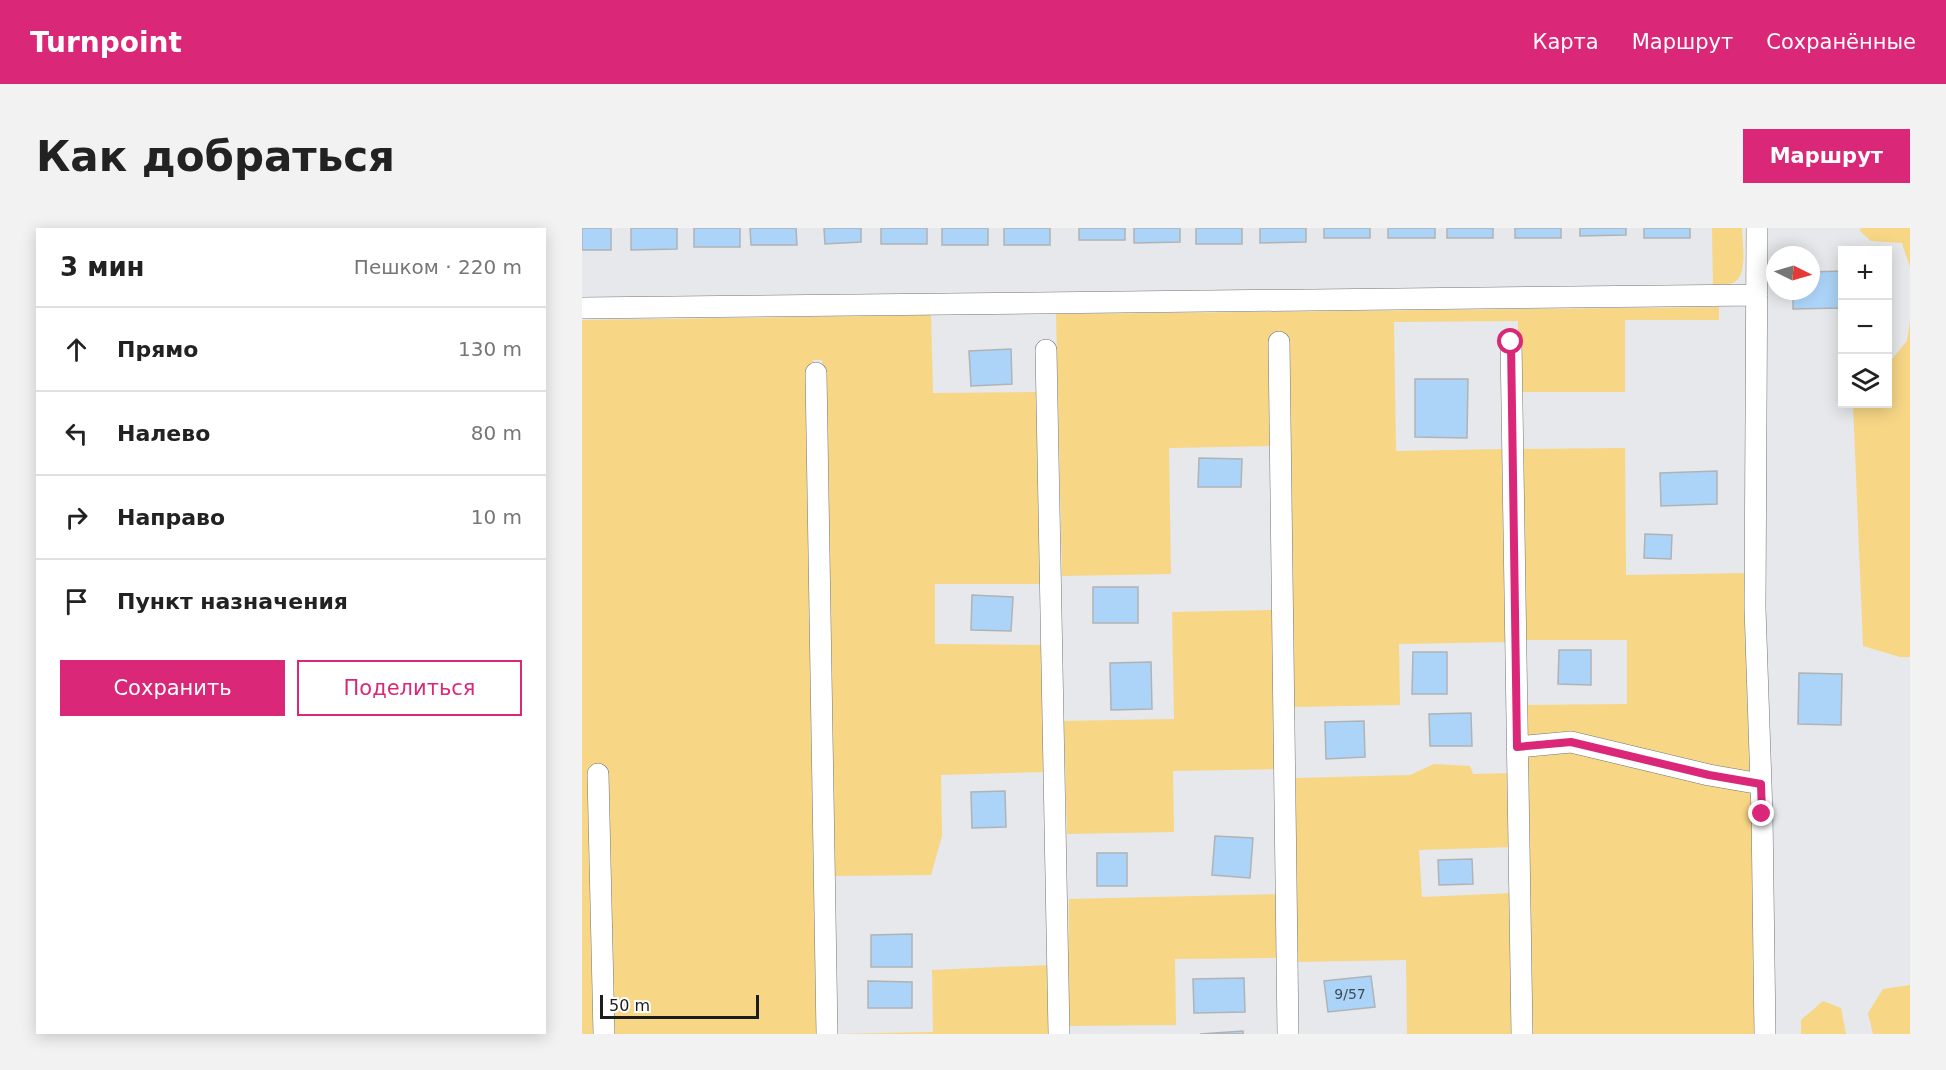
<!DOCTYPE html>
<html lang="ru">
<head>
<meta charset="utf-8">
<style>
  :root { --surface:#fff; --page:#f2f2f2; --text:#222; --muted:#767676; --line:#e0e0e0; --accent:#db2777 }
  body { margin:0; font-family:"DejaVu Sans",sans-serif; background:var(--page); color:var(--text) }
  .controls { position:absolute; right:18px; top:18px; display:grid; overflow:hidden; border-radius:0px; box-shadow:0 3px 15px #0003 }
  .controls button { width:54px; height:54px; display:grid; place-items:center; padding:0; border:0; border-bottom:2px solid var(--line); background:var(--surface); color:var(--text); font:30px sans-serif }
  .compass { position:absolute; left:1184px; top:18px; width:54px; height:54px; border-radius:50%; background:var(--surface); box-shadow:0 3px 15px #0003; rotate:95deg }
  .scale { position:absolute; left:18px; bottom:15px; width:159px; box-sizing:border-box; padding-left:6px; border:3px solid #1c1d1e; border-top:0; font-size:16px; line-height:21px; white-space:nowrap; color:#1c1d1e; -webkit-text-stroke:4px #fff; paint-order:stroke }
  .stop { position:absolute; width:18px; height:18px; margin:-14px; border:4px solid #db2777; border-radius:50%; background:#fff }
  .stop.end { background:#db2777; border-color:#fff; box-shadow:0 2px 6px #0008 }
  .list { margin:0; padding:0; list-style:none }
  h2 { display:flex; justify-content:space-between; align-items:center; height:78px; margin:0; padding:0 24px; font-size:26px }
  h2 small { font-size:20px; font-weight:400; color:var(--muted) }
  .list li { display:grid; grid-template-columns:39px 1fr auto; gap:18px; align-items:center; box-sizing:border-box; height:84px; padding:0 24px; border-top:2px solid var(--line) }
  .list b { display:block; font-size:22px; white-space:nowrap }
  .list em { font-size:20px; font-style:normal; color:var(--muted) }
  .actions { display:flex; gap:12px; padding:18px 24px }
  .actions a { flex:1; padding:14px 0; border:2px solid var(--accent); border-radius:0px; text-align:center; font-size:21px; color:var(--accent) }
  .actions .main { background:var(--accent); color:#fff }
  .icon { flex:none; width:33px; height:33px; fill:none; stroke:currentColor; stroke-width:2; stroke-linecap:round; stroke-linejoin:round }
  .map { position:relative; flex:none; width:1328px; height:806px; overflow:hidden; border-radius:0px }
  header { display:flex; align-items:center; gap:36px; box-sizing:border-box; height:84px; padding:0 30px; background:var(--accent); color:#fff }
  header strong { font-size:28px }
  nav { display:flex; gap:33px; margin-inline-start:auto; font-size:21px }
  .intro { display:flex; align-items:center; justify-content:space-between; box-sizing:border-box; height:144px; padding:0 36px }
  h1 { margin:0; font-size:42px }
  .button { padding:15px 27px; border-radius:0px; background:var(--accent); color:#fff; font-size:21px; font-weight:700 }
  main { display:flex; gap:36px; padding:0 36px }
  aside { flex:1; background:var(--surface); border-radius:0px; box-shadow:0 3px 15px #0003 }
  .map>svg:first-child { display:block }
</style>
</head>
<body>
<header>
<strong>Turnpoint</strong>
<nav><a>Карта</a><a>Маршрут</a><a>Сохранённые</a></nav>
</header>
<div class="intro"><h1>Как добраться</h1><a class="button">Маршрут</a></div>
<main>
<aside>
<h2>3 мин<small>Пешком · 220 m</small></h2>
<ul class="list">
<li><svg class="icon" aria-label="ahead" viewBox="0 0 24 24"><path d="M12 20V5M6 11l6-6 6 6"/></svg><div><b>Прямо</b></div><em>130 m</em></li>
<li><svg class="icon" aria-label="left" viewBox="0 0 24 24"><path d="M17 20v-9H6M10 6l-5 5 5 5"/></svg><div><b>Налево</b></div><em>80 m</em></li>
<li><svg class="icon" aria-label="right" viewBox="0 0 24 24"><path d="M7 20v-9h11M14 6l5 5-5 5"/></svg><div><b>Направо</b></div><em>10 m</em></li>
<li><svg class="icon" aria-label="arrive" viewBox="0 0 24 24"><path d="M6 21V4h12l-3 4 3 4H6"/></svg><div><b>Пункт назначения</b></div></li>
</ul>
<div class="actions"><a class="main">Сохранить</a><a>Поделиться</a></div>
</aside>
<div class="map">
<svg width="1328" height="806" viewBox="0 0 1328 806">
  <rect width="100%" height="100%" fill="#e6e8eb"/>
  <path fill="#f7d685" d="M1130 0H1160C1160 13 1167 50 1150 55 1145 57 1137 56 1131 57Z
    M1279 0H1328V39L1320 15 1289 13 1278 3Z
    M1137 79V92H1043V164H937L936 93 812 94 814 223 924 221 927 414 817 416 818 477 712 479 707 192 691 218 587 220 589 346 480 348 474 86Z
    M349 87 351 165 456 164 462 356H353V416L462 417 464 544 359 547 360 608 349 647 251 648 240 132H231L240 806H0V92Z
    M1328 93V429H1318L1281 418 1271 176H1306V136L1325 113Z
    M1043 220 1044 347 1167 345 1176 806H948L943 477 1045 476V412H941L936 221Z
    M694 382 697 541 591 543 592 604 485 606 482 493 592 491 590 384Z
    M852 536 888 538 891 546 930 545 932 619 837 622 840 669 931 665 934 806H825L824 732 714 734V550L828 547Z
    M700 666V730L593 731 594 797 485 798 487 671Z
    M467 737 468 806H252L351 804 350 742Z
    M1328 757V806H1291L1286 785 1301 761Z
    M1241 773 1259 780 1264 806H1219V792Z"/>
  <path fill="#acd4f8" stroke="#b0b3b5" stroke-width="1.5" d="M0 0H29V22H0Z
    M49 0H95V21L49 22Z
    M112 0H158V19H112Z
    M168 0H214L215 17H169Z
    M242 0H279V14L243 16Z
    M299 0H345V16H299Z
    M360 0H406V17H360Z
    M422 0H468V17H422Z
    M497 0H543V12H497Z
    M552 0H598V14L552 15Z
    M614 0H660V16H614Z
    M678 0H724V14L678 15Z
    M742 0H788V10H742Z
    M806 0H853V10H806Z
    M865 0H911V10H865Z
    M933 0H979V10H933Z
    M998 0H1044V7L998 8Z
    M1062 0H1108V10H1062Z
    M1260 43V80L1211 81V63H1229V44Z
    M429 121 430 156 389 158 387 123Z
    M833 151H886L885 210 833 209Z
    M617 230 660 231 659 259H616Z
    M1135 243V276L1079 278 1078 245Z
    M1063 306 1090 307 1089 331 1062 330Z
    M511 359H556V395H511Z
    M390 367 431 369 429 403 389 402Z
    M977 422H1009V457L976 456Z
    M831 424H865V466H830Z
    M569 434 570 481 529 482 528 435Z
    M1217 445 1260 446 1259 497 1216 496Z
    M889 485 890 518H848L847 486Z
    M782 493 783 529 744 531 743 494Z
    M423 563 424 599 390 600 389 564Z
    M633 608 671 610 668 650 630 647Z
    M515 625H545V658H515Z
    M890 631 891 656 857 657 856 632Z
    M330 706V739H289V707Z
    M789 748 793 779 746 784 742 753Z
    M662 750 663 784 612 785 611 751Z
    M286 753 330 754V780H286Z
    M661 803V806H618Z"/>
  <g fill="none" stroke-linecap="round" stroke-linejoin="round">
    <defs>
      <path id="minor" d="M1175 0 1173 380 1180 586 1183 806
        M0 80 1175 67
        M697 114 706 806
        M929 114 940 806
        M464 122 477 806
        M234 145 245 806
        M935 519 989 514 1127 547 1179 556
        M16 546 22 806"/>
    </defs>
    <use href="#minor" stroke="#737577" stroke-width="22"/>
    <use href="#minor" stroke="#fff" stroke-width="21"/>
  </g>
  <g fill="none" stroke-linecap="round" stroke-linejoin="round">
    <path stroke="#db2777" stroke-width="8" d="M929 114 935 519 989 514 1127 547 1179 556 1180 586"/>
  </g>
  <g text-anchor="middle" stroke-width="6" stroke-linejoin="round" paint-order="stroke">
    <g font-size="14" fill="#404b54">
      <text x="768" y="771">9/57</text>
    </g>
  </g>
</svg>
<div class="controls">
<button>+</button>
<button>−</button>
<button><svg class="icon" aria-label="layers" viewBox="0 0 24 24"><path d="M12 4l9 5-9 5-9-5zM3 14l9 5 9-5"/></svg></button>
</div>
<svg class="compass" viewBox="-18 -18 36 36"><path d="M0-13l5 13h-10z" fill="#e53935"/><path d="M0 13l5-13h-10z" fill="#767676"/></svg>
<div class="scale">50 m</div>
<div class="stop" style="left:929px;top:114px"></div>
<div class="stop end" style="left:1180px;top:586px"></div>
</div>
</main>
</body>
</html>
